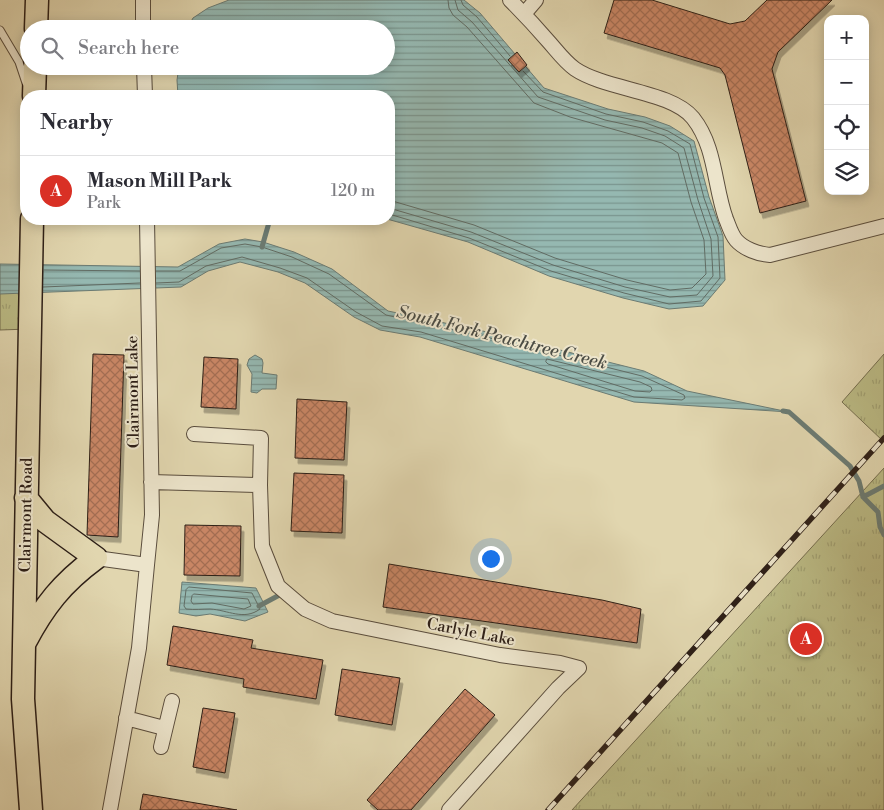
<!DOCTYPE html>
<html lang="en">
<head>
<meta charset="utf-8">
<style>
  :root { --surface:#fff; --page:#f2f2f3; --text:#2b2b33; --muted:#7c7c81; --line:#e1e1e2; --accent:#d93025 }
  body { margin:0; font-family:"Libre Bodoni",serif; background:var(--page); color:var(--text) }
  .controls { position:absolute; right:15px; top:15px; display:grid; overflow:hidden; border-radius:10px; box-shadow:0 2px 12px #0003 }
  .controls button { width:45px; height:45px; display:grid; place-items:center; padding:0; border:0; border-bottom:1px solid var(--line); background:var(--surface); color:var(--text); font:25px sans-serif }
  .you { position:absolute; left:490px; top:558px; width:18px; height:18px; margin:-12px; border:4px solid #fff; border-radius:50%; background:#1a73e8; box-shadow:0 0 0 8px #1a73e833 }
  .badge { display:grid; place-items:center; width:32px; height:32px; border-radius:50%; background:var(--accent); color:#fff; font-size:16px; font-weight:700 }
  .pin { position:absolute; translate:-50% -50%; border:2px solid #fff; box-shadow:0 1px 5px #0006 }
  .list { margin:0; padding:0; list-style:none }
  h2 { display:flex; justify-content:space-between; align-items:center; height:65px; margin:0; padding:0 20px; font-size:21px }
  h2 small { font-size:16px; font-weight:400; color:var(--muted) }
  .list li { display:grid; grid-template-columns:32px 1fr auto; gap:15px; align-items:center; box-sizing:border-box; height:70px; padding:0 20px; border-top:1px solid var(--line) }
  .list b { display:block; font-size:19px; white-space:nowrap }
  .list p { margin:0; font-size:16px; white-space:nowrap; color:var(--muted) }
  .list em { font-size:16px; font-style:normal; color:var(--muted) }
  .icon { flex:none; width:28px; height:28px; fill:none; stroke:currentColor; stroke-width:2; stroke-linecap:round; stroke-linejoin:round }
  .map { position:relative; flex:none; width:884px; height:810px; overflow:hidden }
  .search { position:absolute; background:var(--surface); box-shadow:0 2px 12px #0003; left:20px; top:20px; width:375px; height:55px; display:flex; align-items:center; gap:12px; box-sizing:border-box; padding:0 18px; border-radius:28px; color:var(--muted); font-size:19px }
  .panel { position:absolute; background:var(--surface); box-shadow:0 2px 12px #0003; left:20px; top:90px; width:375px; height:135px; border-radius:20px }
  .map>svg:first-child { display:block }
</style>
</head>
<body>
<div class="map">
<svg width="884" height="810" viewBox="0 0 884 810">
  <defs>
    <pattern id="grass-tufts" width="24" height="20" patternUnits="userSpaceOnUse" patternTransform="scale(1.25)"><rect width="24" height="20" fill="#bbbb85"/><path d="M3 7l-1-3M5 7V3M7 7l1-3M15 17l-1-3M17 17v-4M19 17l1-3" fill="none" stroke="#a1a072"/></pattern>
    <pattern id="water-rules" width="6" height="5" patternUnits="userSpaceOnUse" patternTransform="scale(1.25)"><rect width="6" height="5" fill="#95b8b1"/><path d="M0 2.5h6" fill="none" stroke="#7a958f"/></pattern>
    <pattern id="building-cross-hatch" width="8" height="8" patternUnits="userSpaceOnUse" patternTransform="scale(1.25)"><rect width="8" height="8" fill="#ca8766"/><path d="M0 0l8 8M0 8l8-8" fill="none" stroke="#a46e53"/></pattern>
    <filter id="shadow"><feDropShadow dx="3" dy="5.5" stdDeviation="0" flood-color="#0004"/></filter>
  </defs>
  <rect width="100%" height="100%" fill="#e1d6af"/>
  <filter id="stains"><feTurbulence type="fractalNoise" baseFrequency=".004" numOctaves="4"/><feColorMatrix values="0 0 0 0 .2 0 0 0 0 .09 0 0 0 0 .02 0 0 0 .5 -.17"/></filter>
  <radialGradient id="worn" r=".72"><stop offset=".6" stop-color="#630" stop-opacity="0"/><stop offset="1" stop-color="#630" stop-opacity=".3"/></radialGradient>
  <path fill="url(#grass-tufts)" stroke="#746d4e" d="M0 275H30L29 329 0 330Z
    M884 354V442L842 402Z
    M884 468V810H572Z"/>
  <path fill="url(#water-rules)" stroke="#6b7b73" d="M229 0H464L480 13 544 88 608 109 645 117 670 126 694 141 709 197 723 236 725 280 703 306 669 309 623 298 549 276 468 242 387 219H389V96H178L177 80 179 66H386V29H187L193 18 208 8Z
    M245 239 263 242 294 252 332 269 388 311 492 333 644 371 687 391 789 412 634 402 420 337 380 330 354 317 305 283 278 272 240 262 208 271 181 287 0 294V264L178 267 219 244Z
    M255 355 262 359 263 363 262 373 277 375 276 389H262L257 393 251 392 252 374 247 365 249 359Z
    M182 582 256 588 268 612 245 621 210 614 196 616 179 613Z"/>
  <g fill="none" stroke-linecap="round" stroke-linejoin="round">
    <path stroke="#616c64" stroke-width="1" d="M461 0 463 5 477 17 510 56
      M389 200 474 225 555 258 627 280 670 290 692 288 706 274 704 240 691 202 678 153 662 143 570 117 534 103 467 27 453 15 449 8 448 0
      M389 208 471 232 553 265 625 287 670 297 697 295 713 276 711 239 698 200 684 148 665 136 642 128 605 120 538 97 472 22 458 10 455 0
      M389 214 469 238 551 271 624 293 669 304 701 301 720 278 718 237 704 198 690 144 668 131 643 122 606 114 543 92 523 71
      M44 270 140 271
      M156 271H180L221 248 245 244 262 247 292 257 329 274 386 315 490 338 642 376 684 395 685 398 682 400 634 397 421 332 382 326 356 312 307 278 280 268 242 257 206 266 179 282 156 283
      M43 287 140 283
      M547 359 640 382 651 387 652 390 650 392 635 391 548 364 546 362Z
      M189 587 252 593 260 609C244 621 228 610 210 609 202 609 195 610 186 609L184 606 186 590Z
      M194 594 248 599 251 606 244 609 212 603 193 604 191 601 192 596Z"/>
    <path stroke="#6b7b73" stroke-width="5" d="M262 247 270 219
      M783 411 789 412 850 466 859 481 863 497
      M863 497 878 512 880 527 884 535
      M863 497 884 486
      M259 606 285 592"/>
  </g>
  <path fill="url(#building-cross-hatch)" stroke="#2d1f17" filter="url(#shadow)" d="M614 0H652L730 24 745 21 767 0H832L778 52 772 69 806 201 760 213 725 75 720 68 604 33Z
    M517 52 527 65 519 72 508 60Z
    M93 354 124 355 118 537 87 535Z
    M204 357 238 359 236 409 201 407Z
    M297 399 347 402 344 460 295 458Z
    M294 473 344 475 342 533 291 531Z
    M185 525 241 526 240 576 184 575Z
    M389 564 602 600 641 609 637 643 383 607Z
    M173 626 253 640 251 648 323 660 316 699 243 687 244 679 167 665Z
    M342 669 400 678 392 725 335 715Z
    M465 689 495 715 411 810H378L367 800Z
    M203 708 235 713 225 773 193 767Z
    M143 794 237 810H140Z"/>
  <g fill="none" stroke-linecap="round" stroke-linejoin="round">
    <defs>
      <path id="service" d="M0 30 19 62 26 83"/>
      <path id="minor" d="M143 0V29
        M510 0C523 13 536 27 549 42 557 51 565 62 575 69 606 90 671 91 693 118 716 147 714 186 726 219 729 226 731 234 736 240 744 249 758 254 770 255L884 226
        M524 14 536 0
        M144 66 145 96
        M147 219 152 515 147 565
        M194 434 261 438 260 485
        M151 482 260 485 262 546 278 586 305 609 332 621 500 655 560 663 579 668 558 688 449 810
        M96 558 147 565 139 648 110 810
        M126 718 164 728
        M161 747 172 701"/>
      <path id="primary" d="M36 29 37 0
        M34 96 35 66
        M25 642C44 606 62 583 96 558L45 521 26 498
        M31 810 23 699 32 219"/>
    </defs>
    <use href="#service" stroke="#5a4d3d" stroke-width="9"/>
    <use href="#minor" stroke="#5a4d3d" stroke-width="16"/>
    <use href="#primary" stroke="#2d1f17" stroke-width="25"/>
    <use href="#service" stroke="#ece4cb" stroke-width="7"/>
    <use href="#minor" stroke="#ece4cb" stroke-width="14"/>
    <use href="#primary" stroke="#e1d6af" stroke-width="22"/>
    <defs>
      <path id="rail" d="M548 810 884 438"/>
    </defs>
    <use href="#rail" stroke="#2d1f17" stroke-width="5.5"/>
    <use href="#rail" stroke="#ece4cb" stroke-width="4" stroke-dasharray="11" stroke-linecap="butt"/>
  </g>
  <g text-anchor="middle" stroke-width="4" stroke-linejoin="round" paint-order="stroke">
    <g font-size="16" fill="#2d1f17" stroke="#ece4cb">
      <text transform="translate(132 392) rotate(-91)" y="6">Clairmont Lake</text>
      <text transform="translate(25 515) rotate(-89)" y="6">Clairmont Road</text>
      <text transform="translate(471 631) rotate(11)" y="6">Carlyle Lake</text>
    </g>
    <g font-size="18" font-style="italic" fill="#4c4d45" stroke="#ece4cb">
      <text transform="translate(502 337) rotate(14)" y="6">South Fork Peachtree Creek</text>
    </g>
  </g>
  <rect width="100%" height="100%" filter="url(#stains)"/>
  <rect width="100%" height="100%" fill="url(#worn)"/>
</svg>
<div class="controls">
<button>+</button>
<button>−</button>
<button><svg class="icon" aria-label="locate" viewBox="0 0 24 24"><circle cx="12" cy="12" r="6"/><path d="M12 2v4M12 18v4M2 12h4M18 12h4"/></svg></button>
<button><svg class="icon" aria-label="layers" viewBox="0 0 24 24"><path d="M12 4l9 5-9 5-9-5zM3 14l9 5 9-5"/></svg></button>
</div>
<div class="you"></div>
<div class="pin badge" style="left:806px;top:639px">A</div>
<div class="search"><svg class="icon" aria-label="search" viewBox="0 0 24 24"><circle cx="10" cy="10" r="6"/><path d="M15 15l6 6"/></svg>Search here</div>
<section class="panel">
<h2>Nearby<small></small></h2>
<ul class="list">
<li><span class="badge">A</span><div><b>Mason Mill Park</b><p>Park</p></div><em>120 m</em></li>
</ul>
</section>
</div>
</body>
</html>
